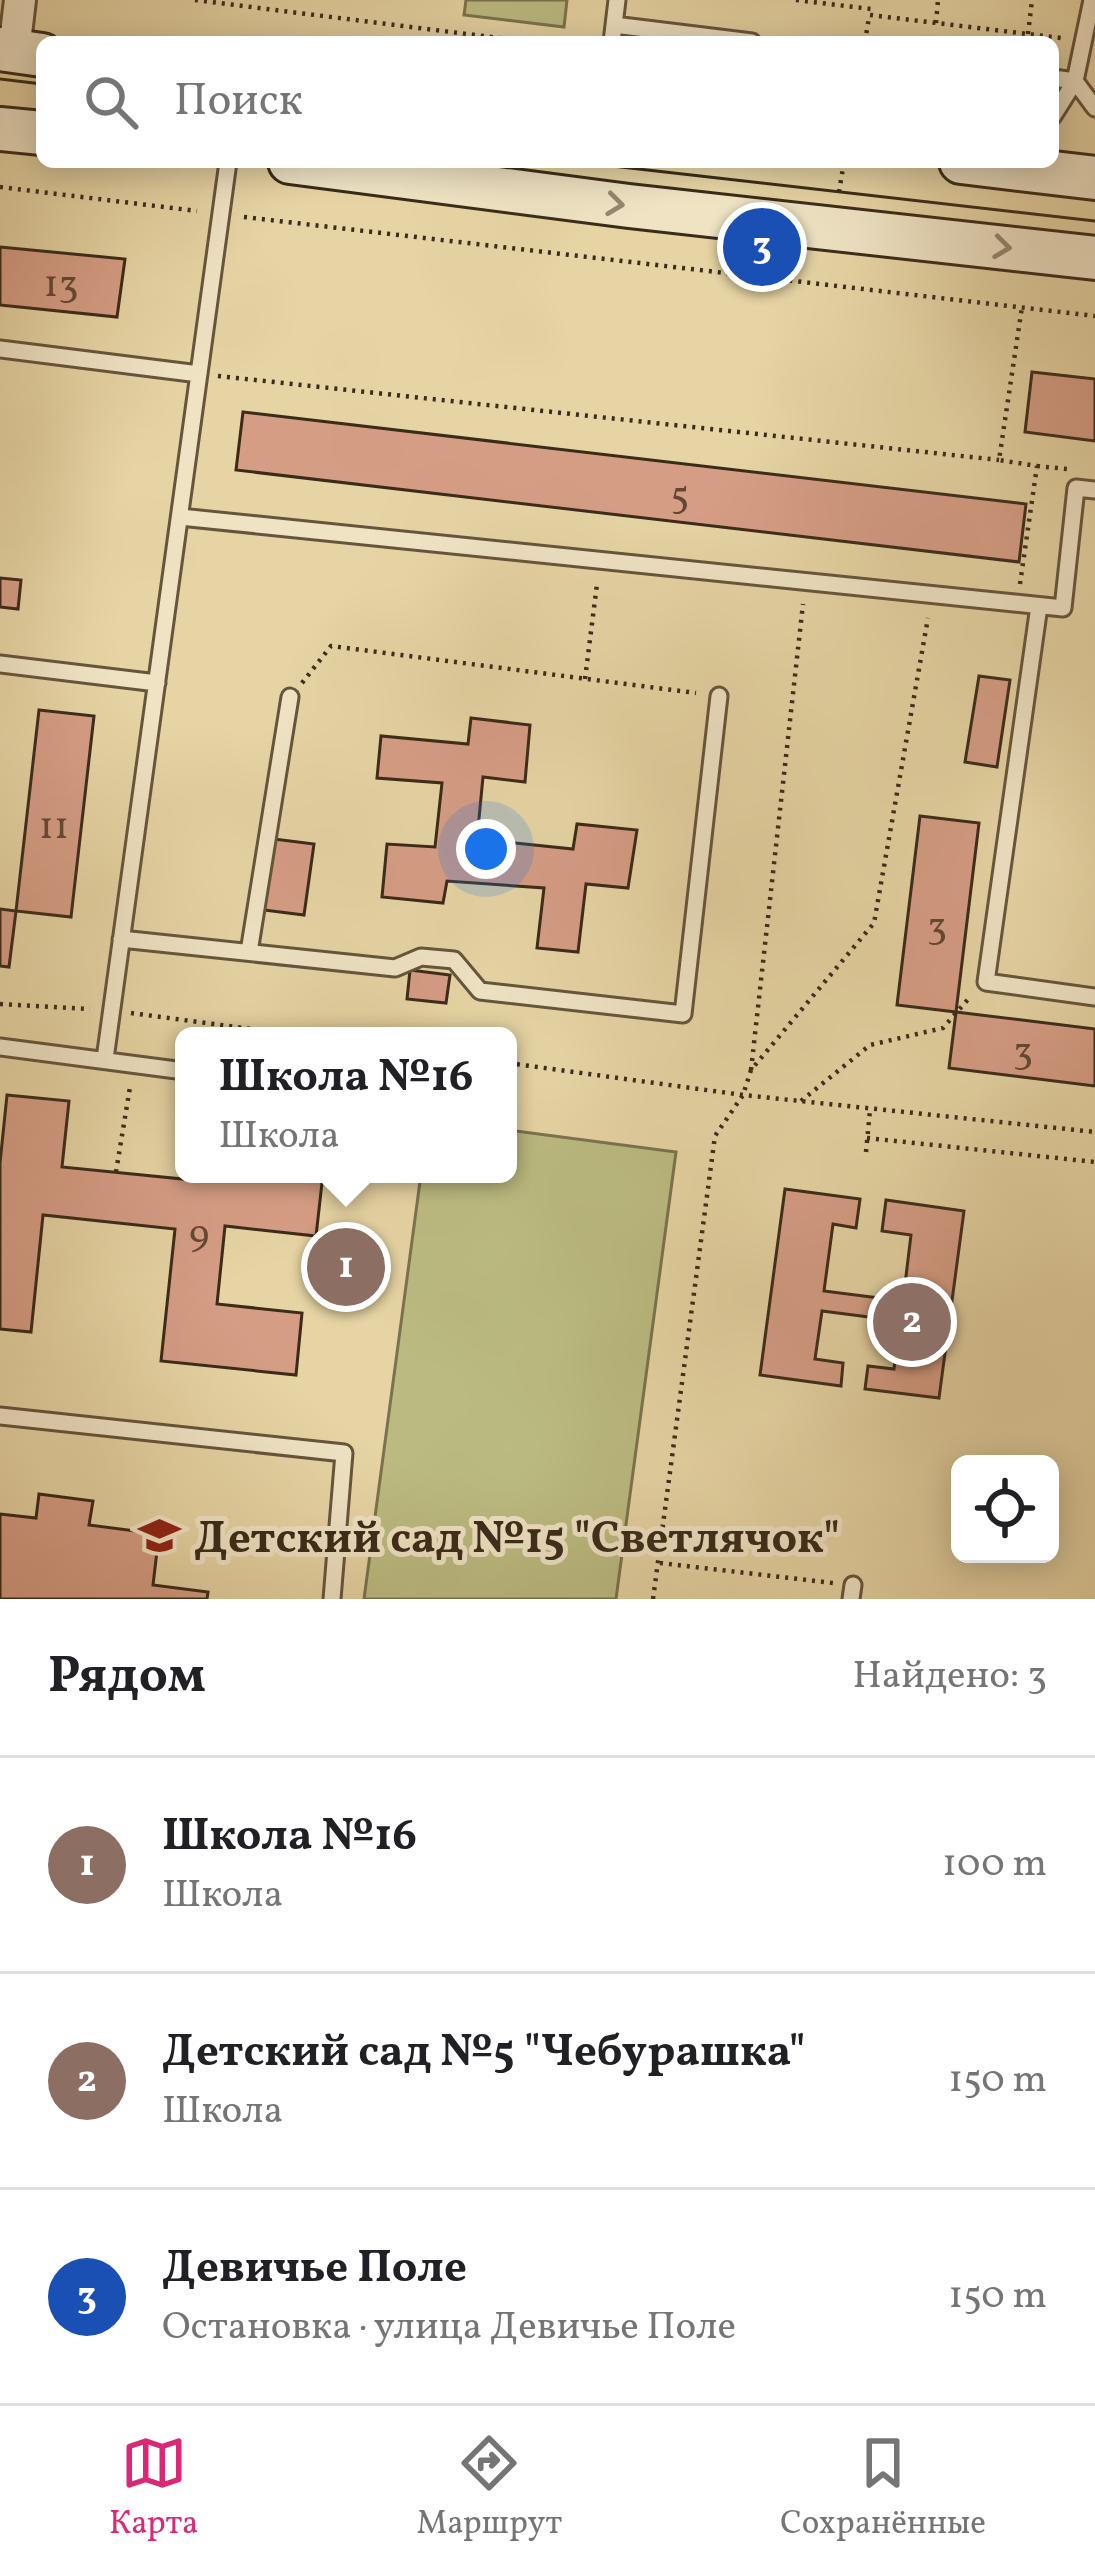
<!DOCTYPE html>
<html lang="ru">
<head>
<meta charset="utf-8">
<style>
  :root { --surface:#fff; --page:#f2f2f2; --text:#202124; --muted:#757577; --line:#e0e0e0; --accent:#db2777 }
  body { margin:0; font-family:Vollkorn,serif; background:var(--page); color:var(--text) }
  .controls { position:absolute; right:36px; bottom:36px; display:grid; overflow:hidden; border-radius:18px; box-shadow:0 6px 30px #0003 }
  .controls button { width:108px; height:108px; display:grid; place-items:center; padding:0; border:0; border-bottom:3px solid var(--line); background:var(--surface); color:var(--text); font:60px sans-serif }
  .you { position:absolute; left:486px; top:849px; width:42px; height:42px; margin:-30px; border:9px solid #fff; border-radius:50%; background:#1a73e8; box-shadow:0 0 0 18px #1a73e833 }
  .badge { display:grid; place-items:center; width:78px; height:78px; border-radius:50%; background:var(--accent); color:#fff; font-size:39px; font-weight:700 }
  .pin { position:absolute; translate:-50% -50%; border:6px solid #fff; box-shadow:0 3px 12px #0006 }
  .popup { position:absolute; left:175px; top:1027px; width:342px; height:156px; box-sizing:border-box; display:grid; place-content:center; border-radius:18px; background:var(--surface); filter:drop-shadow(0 3px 9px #0005); font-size:39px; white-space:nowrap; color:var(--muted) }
  .popup b { font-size:45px; color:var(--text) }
  .popup::after { content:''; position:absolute; left:50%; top:100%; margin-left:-24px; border:24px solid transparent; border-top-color:var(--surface) }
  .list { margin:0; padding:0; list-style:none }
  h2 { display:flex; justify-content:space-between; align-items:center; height:156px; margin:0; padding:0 48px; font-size:51px }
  h2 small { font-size:39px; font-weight:400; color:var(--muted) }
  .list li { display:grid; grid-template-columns:78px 1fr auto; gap:36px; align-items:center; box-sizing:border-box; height:216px; padding:0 48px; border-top:3px solid var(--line) }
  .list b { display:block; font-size:45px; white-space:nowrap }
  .list p { margin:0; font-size:39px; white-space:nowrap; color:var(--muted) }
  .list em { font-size:39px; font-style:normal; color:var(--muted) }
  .icon { flex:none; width:66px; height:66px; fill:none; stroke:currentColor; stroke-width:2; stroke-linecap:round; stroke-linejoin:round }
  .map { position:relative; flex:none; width:1095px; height:1599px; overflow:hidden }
  .search { position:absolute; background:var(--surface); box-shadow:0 6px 30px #0003; left:36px; right:36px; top:36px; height:132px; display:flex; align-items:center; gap:30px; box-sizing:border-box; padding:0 42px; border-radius:18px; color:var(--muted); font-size:45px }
  .sheet { height:804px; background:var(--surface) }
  nav { display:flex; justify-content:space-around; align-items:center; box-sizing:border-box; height:168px; border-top:3px solid var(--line); background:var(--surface); font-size:33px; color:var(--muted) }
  nav a { display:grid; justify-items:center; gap:6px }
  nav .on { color:var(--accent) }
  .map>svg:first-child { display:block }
</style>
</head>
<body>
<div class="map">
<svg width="1095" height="1599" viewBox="0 0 1095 1599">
  <rect width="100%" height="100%" fill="#e6d4a4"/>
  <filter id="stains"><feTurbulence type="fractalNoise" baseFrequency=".00167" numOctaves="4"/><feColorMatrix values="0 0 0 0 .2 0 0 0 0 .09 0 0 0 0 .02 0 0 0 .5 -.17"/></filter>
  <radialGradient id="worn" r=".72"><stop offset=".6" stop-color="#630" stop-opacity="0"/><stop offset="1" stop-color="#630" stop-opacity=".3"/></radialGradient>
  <path fill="#bbbb81" stroke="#7b734d" stroke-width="3" d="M466 0H567L564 27 464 15Z
    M508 1130 676 1152 616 1599H364L421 1174H508Z"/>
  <path fill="#d69d85" stroke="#3b2b19" stroke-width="3" d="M0 247 125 259 117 317 0 305Z
    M732 248 780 254 778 273 730 267Z
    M1032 372 1095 379V441L1025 432Z
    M243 412 1026 504 1019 562 236 470Z
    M0 578 21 580 18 609 0 607Z
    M979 676 1010 680 997 767 965 762Z
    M39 710 94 716 71 917 16 911Z
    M471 718 530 725 525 782 483 777 477 839 573 849 577 824 637 830 628 888 586 884 578 952 537 948 544 888 447 881 443 903 382 897 387 844 435 847 442 783 377 778 381 736 468 744Z
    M920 816 979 823 956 1012 897 1005Z
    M274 839 314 844 304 915 264 910Z
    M0 909 16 911 9 967 0 966Z
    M410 970 450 975 446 1003 407 999Z
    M956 1012 1095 1029V1086L949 1068Z
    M7 1095 69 1101 62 1167 183 1179 184 1171V1174H323L316 1236 225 1226 217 1304 302 1313 296 1375 161 1361 175 1229 43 1215 31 1332 0 1329V1163Z
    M785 1189 860 1199 856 1228 833 1224 824 1291 903 1301 911 1235 882 1231 886 1200 964 1211 939 1398 865 1389 868 1366 894 1369 900 1321 822 1311 815 1359 843 1363 841 1386 760 1375Z
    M39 1494 93 1501 89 1525 159 1534 153 1585 208 1592 207 1599H0V1514L36 1518Z"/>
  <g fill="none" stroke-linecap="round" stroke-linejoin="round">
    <defs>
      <path id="service" d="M614 25 752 42
        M612 42 617 0
        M1053 78 1075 81 1095 108
        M1053 116 1075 81 1092 0
        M0 349 199 374
        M180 517 1063 608 1076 488 1095 490
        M1039 606 986 982 1095 997
        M0 664 157 683
        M121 939 395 968 421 957 454 960 480 991 683 1014 719 696
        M249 952 290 697
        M0 1047 184 1071
        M105 1059 228 162
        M0 1416 344 1453 332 1599
        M851 1599 853 1585"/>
      <path id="minor" d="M14 51 20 0"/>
      <path id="secondary" d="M0 49 42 55
        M0 129 42 133
        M290 162 629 206 1095 258
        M961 162 1095 178"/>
    </defs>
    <use href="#service" stroke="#66553c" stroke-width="21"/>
    <use href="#minor" stroke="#66553c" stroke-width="36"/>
    <use href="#secondary" stroke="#3b2b19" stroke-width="48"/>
    <path stroke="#3b2b19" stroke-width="4.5" stroke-dasharray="3 6" stroke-linecap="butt" d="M195 0 531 42
      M796 0 871 9
      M870 15 1061 38
      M936 23 938 0
      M1028 34 1032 0
      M865 42 869 17
      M0 187 197 211
      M839 192 844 162
      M244 217 1095 316
      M218 376 999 460
      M1037 466 1067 469
      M1020 584 1037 466 999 460 1022 307
      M585 679 597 584
      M302 683 331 646 696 693
      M0 1004 90 1009
      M131 1013 304 1036
      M508 1063 743 1095 1095 1132
      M751 1070 803 604
      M801 1101 870 1045 943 1028 970 997
      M867 1138 1095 1162
      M866 1152 870 1110
      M116 1172 130 1087
      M660 1563 833 1583
      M653 1599 715 1136 743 1095 751 1070 874 923 928 618"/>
    <use href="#service" stroke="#efe3c4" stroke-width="15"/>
    <use href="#minor" stroke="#efe3c4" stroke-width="30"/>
    <use href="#secondary" stroke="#efe3c4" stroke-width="42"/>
    <path stroke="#3b2b19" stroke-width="3" d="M0 79 42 84
      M577 162 1095 221"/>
  </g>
  <defs><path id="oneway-chevron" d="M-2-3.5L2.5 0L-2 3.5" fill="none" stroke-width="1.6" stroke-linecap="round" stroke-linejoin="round" transform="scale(3)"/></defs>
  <g stroke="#95876e">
    <use href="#oneway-chevron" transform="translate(615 204) rotate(7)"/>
    <use href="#oneway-chevron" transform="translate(1002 247) rotate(7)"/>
  </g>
  <defs>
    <symbol id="school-bare" viewBox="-9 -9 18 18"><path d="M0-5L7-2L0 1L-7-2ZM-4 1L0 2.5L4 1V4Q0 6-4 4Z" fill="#8f2418" stroke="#efe3c4" stroke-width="2.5" paint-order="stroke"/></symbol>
  </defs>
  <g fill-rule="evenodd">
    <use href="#school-bare" x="130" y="1506" width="59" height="59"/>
  </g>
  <g text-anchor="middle" stroke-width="10" stroke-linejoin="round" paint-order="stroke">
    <g font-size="39" fill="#624834">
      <text x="61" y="296">13</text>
      <text x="680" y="507">5</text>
      <text x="54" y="838">11</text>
      <text x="937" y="938">3</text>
      <text x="1023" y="1063">3</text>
      <text x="199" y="1246">9</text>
    </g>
    <g font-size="45" font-weight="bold" fill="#3b2b19" stroke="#efe3c4" text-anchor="start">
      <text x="194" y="1552">Детский сад №15 "Светлячок"</text>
    </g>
  </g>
  <rect width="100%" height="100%" filter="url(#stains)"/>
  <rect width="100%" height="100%" fill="url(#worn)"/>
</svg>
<div class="controls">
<button><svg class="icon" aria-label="locate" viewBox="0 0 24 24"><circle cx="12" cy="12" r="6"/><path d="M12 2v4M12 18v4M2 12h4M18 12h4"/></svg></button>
</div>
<div class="you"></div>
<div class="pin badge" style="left:346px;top:1267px;background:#8d6e63">1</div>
<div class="popup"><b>Школа №16</b>Школа</div>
<div class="pin badge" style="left:912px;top:1322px;background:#8d6e63">2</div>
<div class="pin badge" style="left:762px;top:247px;background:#1a4fb4">3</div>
<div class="search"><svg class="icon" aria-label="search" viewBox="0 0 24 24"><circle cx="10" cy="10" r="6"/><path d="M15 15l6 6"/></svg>Поиск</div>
</div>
<section class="sheet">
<h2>Рядом<small>Найдено: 3</small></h2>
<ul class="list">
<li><span class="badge" style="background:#8d6e63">1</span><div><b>Школа №16</b><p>Школа</p></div><em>100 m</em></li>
<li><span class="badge" style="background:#8d6e63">2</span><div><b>Детский сад №5 &quot;Чебурашка&quot;</b><p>Школа</p></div><em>150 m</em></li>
<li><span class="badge" style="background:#1a4fb4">3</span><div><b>Девичье Поле</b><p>Остановка · улица Девичье Поле</p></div><em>150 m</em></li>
</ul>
</section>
<nav>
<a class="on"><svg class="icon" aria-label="map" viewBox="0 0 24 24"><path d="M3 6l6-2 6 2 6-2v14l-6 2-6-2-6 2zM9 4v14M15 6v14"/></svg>Карта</a>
<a><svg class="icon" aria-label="directions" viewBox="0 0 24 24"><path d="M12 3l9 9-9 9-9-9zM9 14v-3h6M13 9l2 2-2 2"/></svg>Маршрут</a>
<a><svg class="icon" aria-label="saved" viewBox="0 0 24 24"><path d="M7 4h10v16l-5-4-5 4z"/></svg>Сохранённые</a>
</nav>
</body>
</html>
